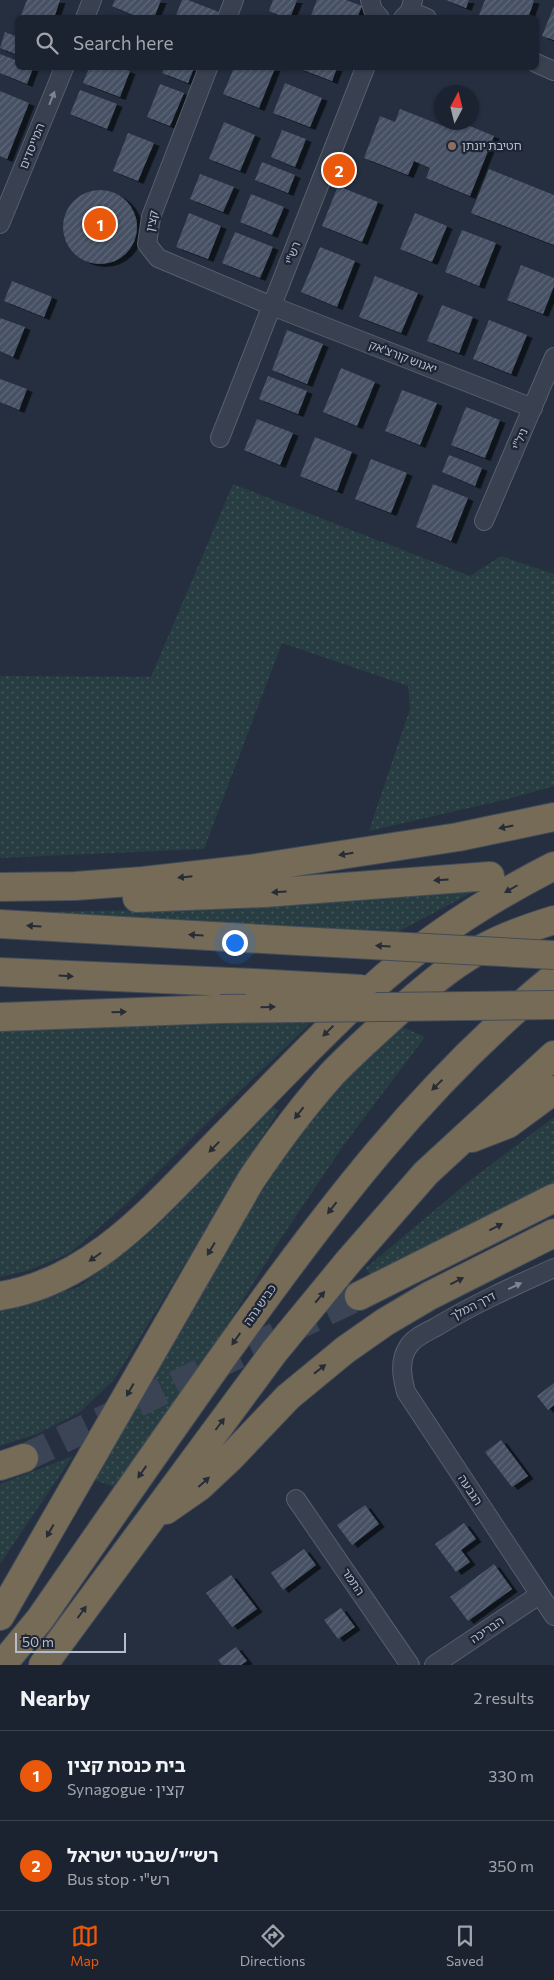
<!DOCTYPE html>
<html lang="en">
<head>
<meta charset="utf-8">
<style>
  :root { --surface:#1c2330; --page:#292f3c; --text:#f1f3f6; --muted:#a0a4ab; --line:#3a404c; --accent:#ea580c }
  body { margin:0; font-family:Commissioner,"Noto Sans Hebrew",sans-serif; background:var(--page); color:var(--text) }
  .compass { position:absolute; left:434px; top:85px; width:45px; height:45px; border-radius:50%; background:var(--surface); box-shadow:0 1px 4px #0004; rotate:7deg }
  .scale { position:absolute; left:15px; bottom:12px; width:111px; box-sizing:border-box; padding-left:5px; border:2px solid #b5bcca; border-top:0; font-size:14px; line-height:18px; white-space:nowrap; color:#b5bcca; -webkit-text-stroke:4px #1e2635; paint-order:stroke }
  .you { position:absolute; left:234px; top:942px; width:18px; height:18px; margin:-12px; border:4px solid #fff; border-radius:50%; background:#1a73e8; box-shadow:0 0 0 8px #1a73e833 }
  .badge { display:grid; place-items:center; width:32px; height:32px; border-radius:50%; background:var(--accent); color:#fff; font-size:16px; font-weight:700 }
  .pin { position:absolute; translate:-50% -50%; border:2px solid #fff; box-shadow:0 1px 5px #0006 }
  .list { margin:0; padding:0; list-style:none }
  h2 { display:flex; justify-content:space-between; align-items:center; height:65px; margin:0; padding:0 20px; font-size:21px }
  h2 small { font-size:16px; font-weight:400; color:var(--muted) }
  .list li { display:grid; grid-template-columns:32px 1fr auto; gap:15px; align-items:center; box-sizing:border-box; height:90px; padding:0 20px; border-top:1px solid var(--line) }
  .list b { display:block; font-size:19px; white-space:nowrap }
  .list p { margin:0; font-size:16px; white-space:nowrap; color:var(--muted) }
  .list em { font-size:16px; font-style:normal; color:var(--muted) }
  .icon { flex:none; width:28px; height:28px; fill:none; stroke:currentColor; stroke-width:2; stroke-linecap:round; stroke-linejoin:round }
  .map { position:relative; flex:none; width:554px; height:1665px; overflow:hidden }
  .search { position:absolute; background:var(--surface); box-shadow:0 1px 4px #0004; left:15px; right:15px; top:15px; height:55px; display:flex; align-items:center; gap:12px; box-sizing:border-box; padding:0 18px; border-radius:8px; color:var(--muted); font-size:19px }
  .sheet { height:245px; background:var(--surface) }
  nav { display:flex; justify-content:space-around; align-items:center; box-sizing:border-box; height:70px; border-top:1px solid var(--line); background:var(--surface); font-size:14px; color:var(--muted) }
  nav a { display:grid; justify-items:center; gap:2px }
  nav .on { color:var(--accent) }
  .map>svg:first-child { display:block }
</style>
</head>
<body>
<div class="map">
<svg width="554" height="1665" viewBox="0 0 554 1665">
  <defs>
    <pattern id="grass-dots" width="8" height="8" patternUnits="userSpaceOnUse" patternTransform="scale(1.25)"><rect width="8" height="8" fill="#273d41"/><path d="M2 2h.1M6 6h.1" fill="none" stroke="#44575b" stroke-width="1.8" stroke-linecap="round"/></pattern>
    <pattern id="building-hatch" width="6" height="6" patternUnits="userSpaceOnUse" patternTransform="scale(1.25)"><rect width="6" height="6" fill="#465164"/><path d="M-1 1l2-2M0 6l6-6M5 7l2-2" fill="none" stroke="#5e6879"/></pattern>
    <filter id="shadow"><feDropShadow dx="5.5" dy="3" stdDeviation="0" flood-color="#0009"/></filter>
  </defs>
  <rect width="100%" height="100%" fill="#252f40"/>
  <path fill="url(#grass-dots)" d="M233 484 470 576 501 556 554 574V786L508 799 369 831 410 709 408 686 282 643 204 849 0 858V676L151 677Z
    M488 884 392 935 238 928 36 912 248 908 411 893Z
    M316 1018 210 1120 124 1206 70 1253 30 1270 0 1277V1032L29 1029Z
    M396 1024 425 1037 343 1146 278 1243 214 1347 115 1487 94 1480 195 1301 285 1154 327 1095Z
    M261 1103 279 1110 114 1380 80 1412 37 1434 0 1446V1304L45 1297 79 1287 148 1233 173 1210Z
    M554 1117V1183L371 1277 366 1268 468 1182Z
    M73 1456 0 1564V1484Z"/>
  <path fill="url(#building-hatch)" filter="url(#shadow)" d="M27 0H60L54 18H20Z
    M115 0H161L154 18H140L112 6Z
    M182 0H188L219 12 216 18H175Z
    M273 0H297L290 18H286L269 11Z
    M317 0H346L362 6 357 18H310Z
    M446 0H469L466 8Z
    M485 0H532L534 1 528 18H485L479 15Z
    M554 6V40L542 36Z
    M5 32 18 37V55L0 48Z
    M0 54 18 61V68H33L27 84 0 73Z
    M89 68H121L130 71 120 97 83 83Z
    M164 68H194L188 83 162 73Z
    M234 68H275L259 108 223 94Z
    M298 68H337L332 81Z
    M285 83 322 98 310 127 273 113Z
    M160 84 184 93 170 126 147 117Z
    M80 90 117 104 107 129 70 114Z
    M0 91 29 103 7 159 0 156Z
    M400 109 446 127 448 122H460L494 136 470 196 426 178 430 168 414 161 408 175 364 158 380 116 395 122Z
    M224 122 255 135 240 171 209 159Z
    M282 130 306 139 295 167 271 157Z
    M128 133 154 143 138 181 113 171Z
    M262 162 295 175 288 193 255 180Z
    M489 169 554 195V245L471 213Z
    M200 174 234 187 223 212 190 199Z
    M338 186 378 202 362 242 322 226Z
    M63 227a37 37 0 1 1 74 0a37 37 0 1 1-74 0Z
    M251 194 284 207 272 235 240 222Z
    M189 213 221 226 208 259 176 247Z
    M415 213 447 226 432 262 400 249Z
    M462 230 496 243 479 286 445 272Z
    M235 232 273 247 260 278 222 263Z
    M320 247 355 261 337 307 301 292Z
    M521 265 554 278V286L543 314 507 300Z
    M375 276 418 293 401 333 359 317Z
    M12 281 52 297 44 317 4 301Z
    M442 305 473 317 459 353 427 341Z
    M0 318 25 327 13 357 0 351Z
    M489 320 527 335 511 374 473 359Z
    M287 330 323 344 307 384 272 370Z
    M341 368 375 382 357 426 323 412Z
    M268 376 307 391 298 414 259 399Z
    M0 379 27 389 19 410 0 402Z
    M402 390 437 403 420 445 385 431Z
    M466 407 500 420 485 458 451 445Z
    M257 419 293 433 280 465 244 450Z
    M315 437 352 452 337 491 300 476Z
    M449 455 482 468 475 486 442 472Z
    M371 459 407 473 391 513 355 499Z
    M433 484 468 498 451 541 416 527Z
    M554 1383V1405L548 1410 537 1396Z
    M501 1440 528 1476 512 1487 485 1452Z
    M365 1505 379 1524 352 1545 337 1525Z
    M464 1523 476 1539 461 1550 470 1562 456 1572 435 1544Z
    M304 1549 316 1565 283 1590 271 1573Z
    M494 1564 512 1589 468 1621 450 1597Z
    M231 1575 257 1609 232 1627 206 1593Z
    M341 1608 355 1627 338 1639 324 1620Z
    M236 1647 247 1661 241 1665H222L218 1660Z"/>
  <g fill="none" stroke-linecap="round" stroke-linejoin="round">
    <path stroke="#3b4455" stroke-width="28" stroke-dasharray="28 14" stroke-linecap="butt" d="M24 1458 359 1296"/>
    <defs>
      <path id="street" d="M370 0 373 10 380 18
        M410 11 427 18
        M85 18 92 0
        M227 18 234 0
        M403 18 410 11 413 0
        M536 63 554 71
        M208 68 151 217 147 244 158 258 272 306 533 408
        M0 224 64 68
        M220 438 365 68
        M484 521 554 357
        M554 1268C514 1286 474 1304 436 1327 427 1332 414 1337 408 1347 399 1361 402 1377 406 1392L554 1616
        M296 1499 410 1665
        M434 1665 539 1595"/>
      <path id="highway" d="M0 887 75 886 143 881 250 869 458 837 554 817
        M137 898 264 893 490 876
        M0 924 298 941
        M0 972 254 983
        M0 1017 220 1009
        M472 1138 508 1124 554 1090
        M0 1296C92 1281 153 1208 215 1145 266 1093 316 1039 370 990 425 940 487 900 554 866
        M359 1296 554 1198
        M0 1466 24 1458
        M166 1510 199 1487 231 1457 288 1397 345 1350 385 1322 429 1296 554 1233
        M0 1616 251 1180C276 1143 302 1107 332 1074 354 1051 378 1030 401 1009 428 986 455 962 487 946 508 935 531 927 554 920
        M2 1665 40 1619C103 1528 166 1437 230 1347 327 1211 424 1083 554 977
        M43 1665 274 1352 348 1262 426 1173 554 1055"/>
    </defs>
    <use href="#street" stroke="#575f6d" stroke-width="20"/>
    <use href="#highway" stroke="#444c5a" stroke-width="30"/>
    <use href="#street" stroke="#394150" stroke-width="18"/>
    <use href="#highway" stroke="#766b56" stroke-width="28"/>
    <defs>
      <path id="highway-bridge" d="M298 941 554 955
        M254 983 362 989
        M220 1009 554 1005"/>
    </defs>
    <use href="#highway-bridge" stroke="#444c5a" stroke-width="30" stroke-linecap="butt"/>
    <use href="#highway-bridge" stroke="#766b56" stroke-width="28"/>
  </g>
  <defs><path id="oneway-solid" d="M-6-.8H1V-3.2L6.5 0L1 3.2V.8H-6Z" transform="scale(1.25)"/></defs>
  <g fill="#7d8593">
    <use href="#oneway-solid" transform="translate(52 98) rotate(-68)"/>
    <use href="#oneway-solid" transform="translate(515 1286) rotate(-25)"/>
  </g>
  <g fill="#272d38">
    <use href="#oneway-solid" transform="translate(506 827) rotate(169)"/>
    <use href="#oneway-solid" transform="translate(346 854) rotate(171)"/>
    <use href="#oneway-solid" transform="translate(185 877) rotate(174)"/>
    <use href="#oneway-solid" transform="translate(441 880) rotate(176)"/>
    <use href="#oneway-solid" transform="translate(511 889) rotate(150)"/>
    <use href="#oneway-solid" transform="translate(279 892) rotate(176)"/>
    <use href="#oneway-solid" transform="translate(34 926) rotate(-177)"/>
    <use href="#oneway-solid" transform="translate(196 935) rotate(-177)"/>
    <use href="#oneway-solid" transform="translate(383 946) rotate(-177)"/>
    <use href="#oneway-solid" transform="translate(66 976) rotate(3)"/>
    <use href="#oneway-solid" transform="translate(268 1007) rotate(-1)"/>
    <use href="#oneway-solid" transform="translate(119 1012) rotate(-2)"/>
    <use href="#oneway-solid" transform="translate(328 1031) rotate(135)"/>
    <use href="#oneway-solid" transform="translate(437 1085) rotate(136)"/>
    <use href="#oneway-solid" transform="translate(299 1113) rotate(128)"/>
    <use href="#oneway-solid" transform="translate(214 1147) rotate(134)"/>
    <use href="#oneway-solid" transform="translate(332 1208) rotate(128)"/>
    <use href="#oneway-solid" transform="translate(496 1227) rotate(-27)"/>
    <use href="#oneway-solid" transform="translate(211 1249) rotate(121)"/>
    <use href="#oneway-solid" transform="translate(95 1257) rotate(145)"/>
    <use href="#oneway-solid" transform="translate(457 1281) rotate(-27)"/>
    <use href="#oneway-solid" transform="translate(320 1297) rotate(-50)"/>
    <use href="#oneway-solid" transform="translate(236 1339) rotate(125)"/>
    <use href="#oneway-solid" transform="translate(320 1369) rotate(-38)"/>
    <use href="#oneway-solid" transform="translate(130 1390) rotate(119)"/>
    <use href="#oneway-solid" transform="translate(220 1424) rotate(-53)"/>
    <use href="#oneway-solid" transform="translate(142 1472) rotate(125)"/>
    <use href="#oneway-solid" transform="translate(204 1482) rotate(-42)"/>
    <use href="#oneway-solid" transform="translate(50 1531) rotate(119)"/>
    <use href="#oneway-solid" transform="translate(82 1612) rotate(-54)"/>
  </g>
  <circle fill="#8d6e63" stroke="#1e2635" stroke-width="2" cx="452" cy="146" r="5"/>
  <g text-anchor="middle" stroke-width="4.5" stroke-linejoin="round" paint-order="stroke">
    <g font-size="12" fill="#b5bcca" stroke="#1e2635">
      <text transform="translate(32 146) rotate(-68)" y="4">המייסדים</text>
      <text transform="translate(152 221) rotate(-78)" y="4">קצין</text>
      <text transform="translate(293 253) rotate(-69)" y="4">רש"י</text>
      <text transform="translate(403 357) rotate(21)" y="4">יאנוש קורצ'אק</text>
      <text transform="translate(520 439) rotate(-66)" y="4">ניל"י</text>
      <text transform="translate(260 1305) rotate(-55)" y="4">כביש גהה</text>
      <text transform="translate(473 1306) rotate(-27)" y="4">דרך המלך</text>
      <text transform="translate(470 1490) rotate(57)" y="4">הגבעה</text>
      <text transform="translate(353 1582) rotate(56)" y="4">התמר</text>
      <text transform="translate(487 1630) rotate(-34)" y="4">הבריכה</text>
    </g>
    <g font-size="12" fill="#b5bcca" stroke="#1e2635" text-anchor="start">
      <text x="462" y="150">חטיבת יונתן</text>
    </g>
  </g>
</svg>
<svg class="compass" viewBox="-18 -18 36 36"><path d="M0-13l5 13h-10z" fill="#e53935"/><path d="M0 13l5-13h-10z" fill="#a0a4ab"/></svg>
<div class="scale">50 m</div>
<div class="you"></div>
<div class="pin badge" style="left:100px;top:224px">1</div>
<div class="pin badge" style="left:339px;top:170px">2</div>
<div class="search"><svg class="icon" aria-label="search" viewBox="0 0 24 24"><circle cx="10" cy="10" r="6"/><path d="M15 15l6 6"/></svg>Search here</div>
</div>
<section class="sheet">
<h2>Nearby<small>2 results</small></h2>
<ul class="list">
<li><span class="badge">1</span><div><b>בית כנסת קצין</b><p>Synagogue · קצין</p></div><em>330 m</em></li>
<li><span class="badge">2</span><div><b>רש״י/שבטי ישראל</b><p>Bus stop · רש&quot;י</p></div><em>350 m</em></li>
</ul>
</section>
<nav>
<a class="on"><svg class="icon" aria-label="map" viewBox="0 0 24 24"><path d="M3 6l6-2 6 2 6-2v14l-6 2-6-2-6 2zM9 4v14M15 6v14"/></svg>Map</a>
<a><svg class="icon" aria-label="directions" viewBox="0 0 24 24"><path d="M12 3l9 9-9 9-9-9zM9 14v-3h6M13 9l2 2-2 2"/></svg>Directions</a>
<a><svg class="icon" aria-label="saved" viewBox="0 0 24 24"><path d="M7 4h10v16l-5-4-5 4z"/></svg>Saved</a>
</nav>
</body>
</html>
